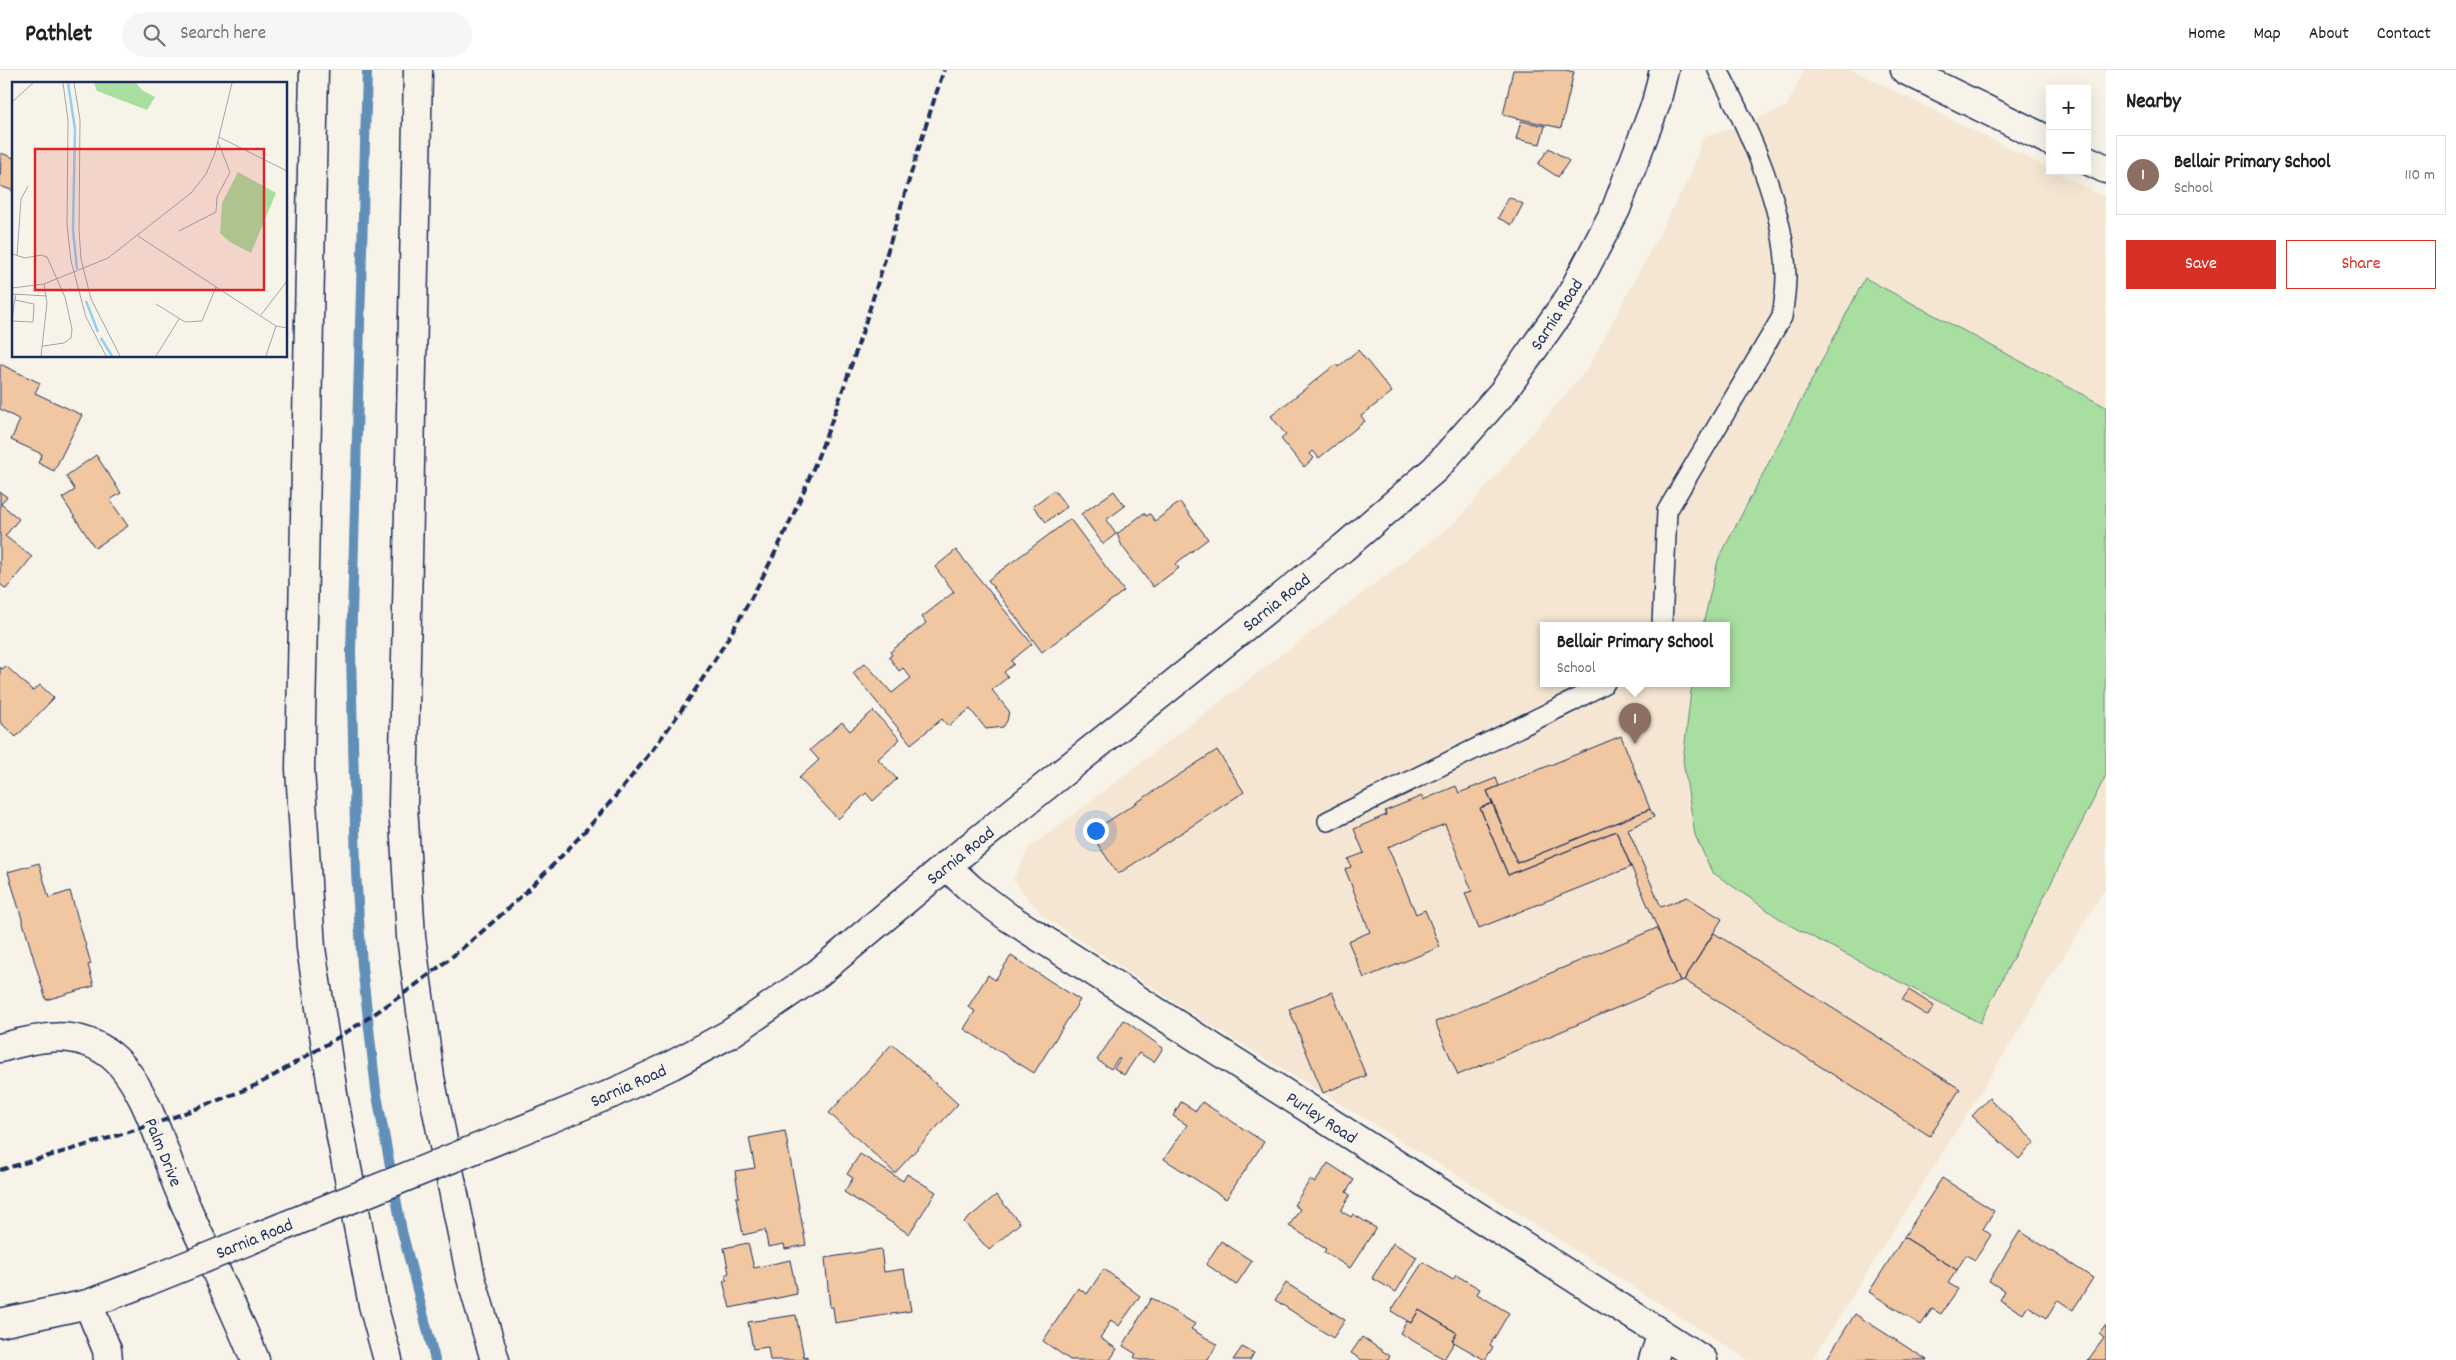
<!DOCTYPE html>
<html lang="en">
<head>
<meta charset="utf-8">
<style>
  :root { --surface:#fff; --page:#f6f6f6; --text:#202124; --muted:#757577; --line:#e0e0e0; --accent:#d93025 }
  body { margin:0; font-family:Dekko,sans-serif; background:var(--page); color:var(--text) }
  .controls { position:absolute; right:15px; top:15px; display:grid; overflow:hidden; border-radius:0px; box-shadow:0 5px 20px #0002 }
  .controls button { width:45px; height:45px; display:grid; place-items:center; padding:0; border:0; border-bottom:1px solid var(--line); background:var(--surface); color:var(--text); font:25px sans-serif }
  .you { position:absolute; left:1095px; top:760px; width:18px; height:18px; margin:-12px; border:4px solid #fff; border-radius:50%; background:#1a73e8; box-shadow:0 0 0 8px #1a73e833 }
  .badge { display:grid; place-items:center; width:32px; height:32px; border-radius:50%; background:var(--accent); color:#fff; font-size:16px; font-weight:700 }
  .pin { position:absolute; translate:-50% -41px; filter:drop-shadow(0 1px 2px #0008) }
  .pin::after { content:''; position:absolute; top:26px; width:18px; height:15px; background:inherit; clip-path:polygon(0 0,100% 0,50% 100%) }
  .popup { position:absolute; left:1540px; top:552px; width:190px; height:65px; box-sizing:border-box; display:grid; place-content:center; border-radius:0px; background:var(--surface); filter:drop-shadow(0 1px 4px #0005); font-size:16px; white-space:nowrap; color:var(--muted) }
  .popup b { font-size:19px; color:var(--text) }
  .popup::after { content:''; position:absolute; left:50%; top:100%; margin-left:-10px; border:10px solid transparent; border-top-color:var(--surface) }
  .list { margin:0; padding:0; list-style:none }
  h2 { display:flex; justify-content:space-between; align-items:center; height:65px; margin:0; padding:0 20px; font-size:21px }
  h2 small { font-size:16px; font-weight:400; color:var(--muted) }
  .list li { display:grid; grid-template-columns:32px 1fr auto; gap:15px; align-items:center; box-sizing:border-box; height:80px; margin:0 10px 10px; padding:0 10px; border:1px solid var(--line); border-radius:0px }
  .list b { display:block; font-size:19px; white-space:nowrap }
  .list p { margin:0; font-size:16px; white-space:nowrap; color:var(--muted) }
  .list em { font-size:16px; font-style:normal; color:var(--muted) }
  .actions { display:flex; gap:10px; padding:15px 20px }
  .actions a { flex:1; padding:11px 0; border:1px solid var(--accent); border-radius:0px; text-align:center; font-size:18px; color:var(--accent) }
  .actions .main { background:var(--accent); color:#fff }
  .icon { flex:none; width:28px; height:28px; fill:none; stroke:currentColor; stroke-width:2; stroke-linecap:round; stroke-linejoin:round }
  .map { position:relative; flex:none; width:2106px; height:1290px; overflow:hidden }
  header { display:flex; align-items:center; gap:30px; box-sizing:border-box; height:70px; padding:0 25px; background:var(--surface); border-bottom:1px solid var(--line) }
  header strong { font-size:24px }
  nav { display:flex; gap:28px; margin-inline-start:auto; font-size:18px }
  .search { width:350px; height:45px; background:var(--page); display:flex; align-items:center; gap:12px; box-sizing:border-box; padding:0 18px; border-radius:28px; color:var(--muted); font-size:19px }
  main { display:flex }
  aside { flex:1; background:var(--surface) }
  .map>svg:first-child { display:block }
</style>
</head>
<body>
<header>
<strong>Pathlet</strong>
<div class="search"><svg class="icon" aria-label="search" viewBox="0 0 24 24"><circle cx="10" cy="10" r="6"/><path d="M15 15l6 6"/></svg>Search here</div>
<nav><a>Home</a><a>Map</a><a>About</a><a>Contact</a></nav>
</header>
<main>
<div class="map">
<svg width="2106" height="1290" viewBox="0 0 2106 1290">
  <rect width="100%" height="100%" fill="#f7f3e8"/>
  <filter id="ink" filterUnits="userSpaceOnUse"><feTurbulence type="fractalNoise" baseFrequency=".02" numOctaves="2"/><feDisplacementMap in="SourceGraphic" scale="10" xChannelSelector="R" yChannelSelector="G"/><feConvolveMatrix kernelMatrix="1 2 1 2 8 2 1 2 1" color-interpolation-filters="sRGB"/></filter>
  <g filter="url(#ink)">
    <path fill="#f5e6d3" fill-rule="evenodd" d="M1804 0H1853L2050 99V101H2054L2106 128V817L1979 1025 1812 1290H1748L1470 1113 1199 948 1043 846 1013 810 1029 778 1458 450 1588 298 1691 104 1702 68 1744 54 1787 36ZM1544 555H1726V613H1544Z"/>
    <path fill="#a9dea1" stroke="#628680" d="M1865 208 2106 337V705L1980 953 1789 855 1712 802 1695 765 1683 690 1692 613H1726V555H1703L1718 490Z"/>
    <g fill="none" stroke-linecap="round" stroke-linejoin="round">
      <path stroke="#628fb7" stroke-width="10" d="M367 0 351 582 356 802 362 896 376 1020 402 1161 435 1290"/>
    </g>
    <path fill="#f1c7a1" stroke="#1b2f5e" d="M1513 0H1565L1574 2 1561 58 1503 45Z
      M1521 51 1545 56 1540 74 1516 69Z
      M1549 78 1569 91 1558 107 1538 94Z
      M1 83 14 88V121L0 116Z
      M1509 127 1523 134 1512 155 1498 148Z
      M1358 280 1392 322 1361 346 1365 351 1319 388 1313 381 1310 384 1314 388 1304 397 1281 369 1286 365 1271 346 1336 294 1338 297Z
      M0 294 40 313 35 323 82 345 54 401 38 393 42 384 11 370 20 350 0 339Z
      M96 385 121 423 110 430 128 456 95 478 62 428 75 420 66 406Z
      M1054 420 1067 437 1046 452 1033 436Z
      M1114 421 1125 436 1106 450 1116 464 1103 474 1081 444Z
      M0 422 7 427 1 434 19 449 5 466 32 487 6 519 0 514Z
      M1180 432 1208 469 1175 494 1179 498 1153 517 1122 476 1117 464 1144 443 1146 446 1150 444 1155 451Z
      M1070 449 1124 521 1042 582 988 510Z
      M956 480 1032 574 1011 591 1014 594 1004 602 1008 607 992 620 1009 641 1007 651 1003 657 986 659 970 639 948 656 942 649 911 674 853 603 865 593 892 623 911 608 903 598 899 601 889 587 892 585 890 582 926 553 922 547 954 522 935 497Z
      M6 596 33 621 40 615 54 628 16 667 0 652V597L2 599Z
      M873 641 900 669 878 689 897 709 873 731 866 723 838 749 799 708 819 690 810 680 842 652 850 661Z
      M1621 666 1650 739 1517 793 1487 721Z
      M1217 680 1244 722 1118 804 1090 763Z
      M1496 708 1499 716 1487 721 1493 733 1480 738 1508 805 1616 761 1631 797 1479 858 1465 823 1472 821 1445 754 1388 777 1416 844 1425 840 1440 877 1364 908 1348 871 1370 862 1345 799 1351 797 1348 789 1364 783 1354 759 1386 745 1385 741 1422 726 1423 730 1456 716 1459 723Z
      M1493 733 1517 793 1650 739 1654 747 1628 759 1661 837 1687 827 1722 849 1684 910 1680 911 1616 761 1508 805 1480 738Z
      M39 793 49 828 70 821 91 894 88 895 94 916 46 930 8 802Z
      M1657 858 1680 911 1458 1005 1435 952Z
      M1714 863 1960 1019 1930 1066 1684 910Z
      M1011 886 1080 930 1034 1003 964 959 975 941 968 937 988 905 995 910Z
      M1909 920 1934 936 1928 946 1902 930Z
      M1332 922 1366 1006 1323 1023 1289 939Z
      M1124 950 1163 978 1154 992 1139 983 1124 1005 1114 998 1120 989 1118 988 1111 999 1097 990Z
      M892 974 958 1034 895 1103 829 1043Z
      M1989 1028 2035 1072 2019 1089 1972 1046Z
      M1181 1032 1196 1041 1202 1032 1264 1072 1226 1129 1164 1089 1187 1055 1173 1046Z
      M785 1061 806 1175 785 1179 784 1174 768 1177 765 1160 743 1165 736 1127H739L735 1101 755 1098 749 1068Z
      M860 1084 903 1111 907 1104 936 1122 909 1164 844 1122 853 1108 847 1104Z
      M1328 1093 1354 1110 1346 1122 1350 1125 1341 1141 1351 1147 1353 1144 1376 1158 1350 1198 1324 1182 1326 1179 1289 1156 1300 1139 1294 1135 1310 1110 1315 1113Z
      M1942 1108 1994 1141 1983 1159 1991 1165 1975 1190 1966 1185 1957 1200 1904 1167Z
      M996 1125 1020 1153 989 1180 964 1152Z
      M2020 1161 2093 1208 2073 1240 2058 1230 2047 1248 2028 1236 2023 1244 2000 1230 2005 1221 1989 1211Z
      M1904 1167 1957 1200 1948 1213 1958 1219 1941 1244 1932 1239 1921 1255 1869 1222Z
      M1221 1171 1252 1191 1236 1215 1206 1194Z
      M748 1173 754 1198 790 1190 797 1224 730 1238 723 1211 727 1210 725 1205 729 1203 724 1178Z
      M1393 1173 1417 1187 1396 1222 1372 1208Z
      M881 1179 884 1202 904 1199 911 1241 835 1253 833 1237H830L825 1188Z
      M1423 1192 1453 1210 1456 1205 1480 1219 1477 1224 1509 1243 1490 1275 1493 1277 1485 1290 1452 1271 1457 1263 1419 1240 1411 1253 1391 1241Z
      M1104 1199 1140 1226 1119 1256 1111 1250 1100 1268 1117 1279 1110 1290H1070L1043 1271 1078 1218 1087 1224Z
      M1286 1213 1345 1250 1333 1268 1275 1230Z
      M1151 1228 1195 1254 1191 1259 1217 1274 1208 1290H1139L1134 1287 1136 1284 1123 1276Z
      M1419 1240 1457 1263 1452 1271 1454 1273 1444 1289 1400 1263 1407 1251 1411 1253Z
      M1855 1244 1927 1290H1826Z
      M796 1245 804 1287 807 1286V1290H770L768 1277 753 1279 748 1252Z
      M2106 1255V1290H2088L2104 1268 2099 1264Z
      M1362 1267 1390 1286 1388 1290H1362L1351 1283Z
      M1242 1277 1254 1283 1250 1290H1233Z"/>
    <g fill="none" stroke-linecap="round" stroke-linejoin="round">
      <defs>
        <path id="lane" d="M1662 555 1667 441 1782 247C1784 234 1786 220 1786 206 1785 137 1749 60 1718 0
          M1328 751 1573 631 1605 613"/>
        <path id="street" d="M1905 0 2050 71
          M2087 90 2106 99
          M946 796 971 819 1008 847 1703 1290
          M0 978C39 967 77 958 112 986 146 1014 163 1083 181 1124 204 1180 233 1233 255 1290
          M88 1234 107 1280 108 1290
          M1653 1290 1662 1264"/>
        <path id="secondary" d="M611 1024 672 995 731 963 817 904 946 796 1343 478 1435 399 1503 322 1570 227 1616 139 1656 33 1664 0
          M0 1253 88 1234 146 1212"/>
        <path id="highway" d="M314 0 300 699 311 878 334 1030 373 1235 388 1290
          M418 0 403 735 411 867 430 1007 471 1208 495 1290"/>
      </defs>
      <use href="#lane" stroke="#1b2f5e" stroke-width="22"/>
      <use href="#street" stroke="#1b2f5e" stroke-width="31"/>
      <use href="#secondary" stroke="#1b2f5e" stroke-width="31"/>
      <use href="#highway" stroke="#1b2f5e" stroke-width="31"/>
      <use href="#lane" stroke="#f7f3e8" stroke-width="19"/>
      <use href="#street" stroke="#f7f3e8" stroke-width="28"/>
      <use href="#secondary" stroke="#f7f3e8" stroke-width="28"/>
      <use href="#highway" stroke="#f7f3e8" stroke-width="28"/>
      <path stroke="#1b2f5e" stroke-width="4" stroke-dasharray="8 4" stroke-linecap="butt" d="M0 1100C69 1080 139 1061 206 1035 223 1028 240 1022 256 1015 275 1006 292 994 310 984 531 857 705 651 805 418 863 282 897 139 944 0"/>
      <defs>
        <path id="secondary-bridge" d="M146 1212 611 1024"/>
      </defs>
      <use href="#secondary-bridge" stroke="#1b2f5e" stroke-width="31" stroke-linecap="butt"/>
      <use href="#secondary-bridge" stroke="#f7f3e8" stroke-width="28"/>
    </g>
  </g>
  <g text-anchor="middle" stroke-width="4" stroke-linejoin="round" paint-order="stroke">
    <g font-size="18" fill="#1b2f5e" stroke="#f7f3e8">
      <text transform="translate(1556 244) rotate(-57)" y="6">Sarnia Road</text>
      <text transform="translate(1276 532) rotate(-39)" y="6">Sarnia Road</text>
      <text transform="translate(960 785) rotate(-39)" y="6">Sarnia Road</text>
      <text transform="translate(628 1015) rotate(-24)" y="6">Sarnia Road</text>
      <text transform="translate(1322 1047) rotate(33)" y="6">Purley Road</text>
      <text transform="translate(164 1082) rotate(68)" y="6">Palm Drive</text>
      <text transform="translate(254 1168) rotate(-22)" y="6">Sarnia Road</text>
    </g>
  </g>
  <g transform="translate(12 12)">
    <rect width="275" height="275" fill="#f7f3e8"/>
    <path d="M226 90 264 111 239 171 218 160 208 151 210 121Z" fill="#a9dea1"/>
    <path d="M82 1H124L130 8 143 15 135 28 85 9Z" fill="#a9dea1"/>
    <path fill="none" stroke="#92cff2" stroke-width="2.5" d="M56 1 63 47 61 148 65 187M74 219 86 250M89 256 100 274"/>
    <path fill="none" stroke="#9fa5b1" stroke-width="1" d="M51 1 56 38 55 143 59 179 74 235 94 274M62 1 68 38 67 147 69 177 79 217 108 274M0 20 21 1M207 55 275 89M167 149 204 130 205 115 218 90 206 60M126 154 264 244 275 246M0 172 13 176 29 173 35 175 53 215 60 247 59 256 52 261 31 264M5 174 9 117 16 104M0 206 32 202 96 176 179 111 194 92 203 71 220 1M0 212 35 214M3 218 22 222 21 240 0 239 2 223 4 212M144 222 173 240 190 239 204 205M249 233 275 199M29 274 35 221 32 202M144 274 167 237M254 274 264 244"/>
    <path fill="#d62828" fill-opacity="0.15" stroke="#d62828" stroke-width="2.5" d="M23 67H252V208H23Z"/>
    <rect width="275" height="275" fill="none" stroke="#1b2f5e" stroke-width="2.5"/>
  </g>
</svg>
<div class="controls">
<button>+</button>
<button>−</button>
</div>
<div class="you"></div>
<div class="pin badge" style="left:1635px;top:674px;background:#8d6e63">1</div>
<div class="popup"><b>Bellair Primary School</b>School</div>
</div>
<aside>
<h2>Nearby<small></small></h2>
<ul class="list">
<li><span class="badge" style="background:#8d6e63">1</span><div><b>Bellair Primary School</b><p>School</p></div><em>110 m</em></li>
</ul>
<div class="actions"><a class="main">Save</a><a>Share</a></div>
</aside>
</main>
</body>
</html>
